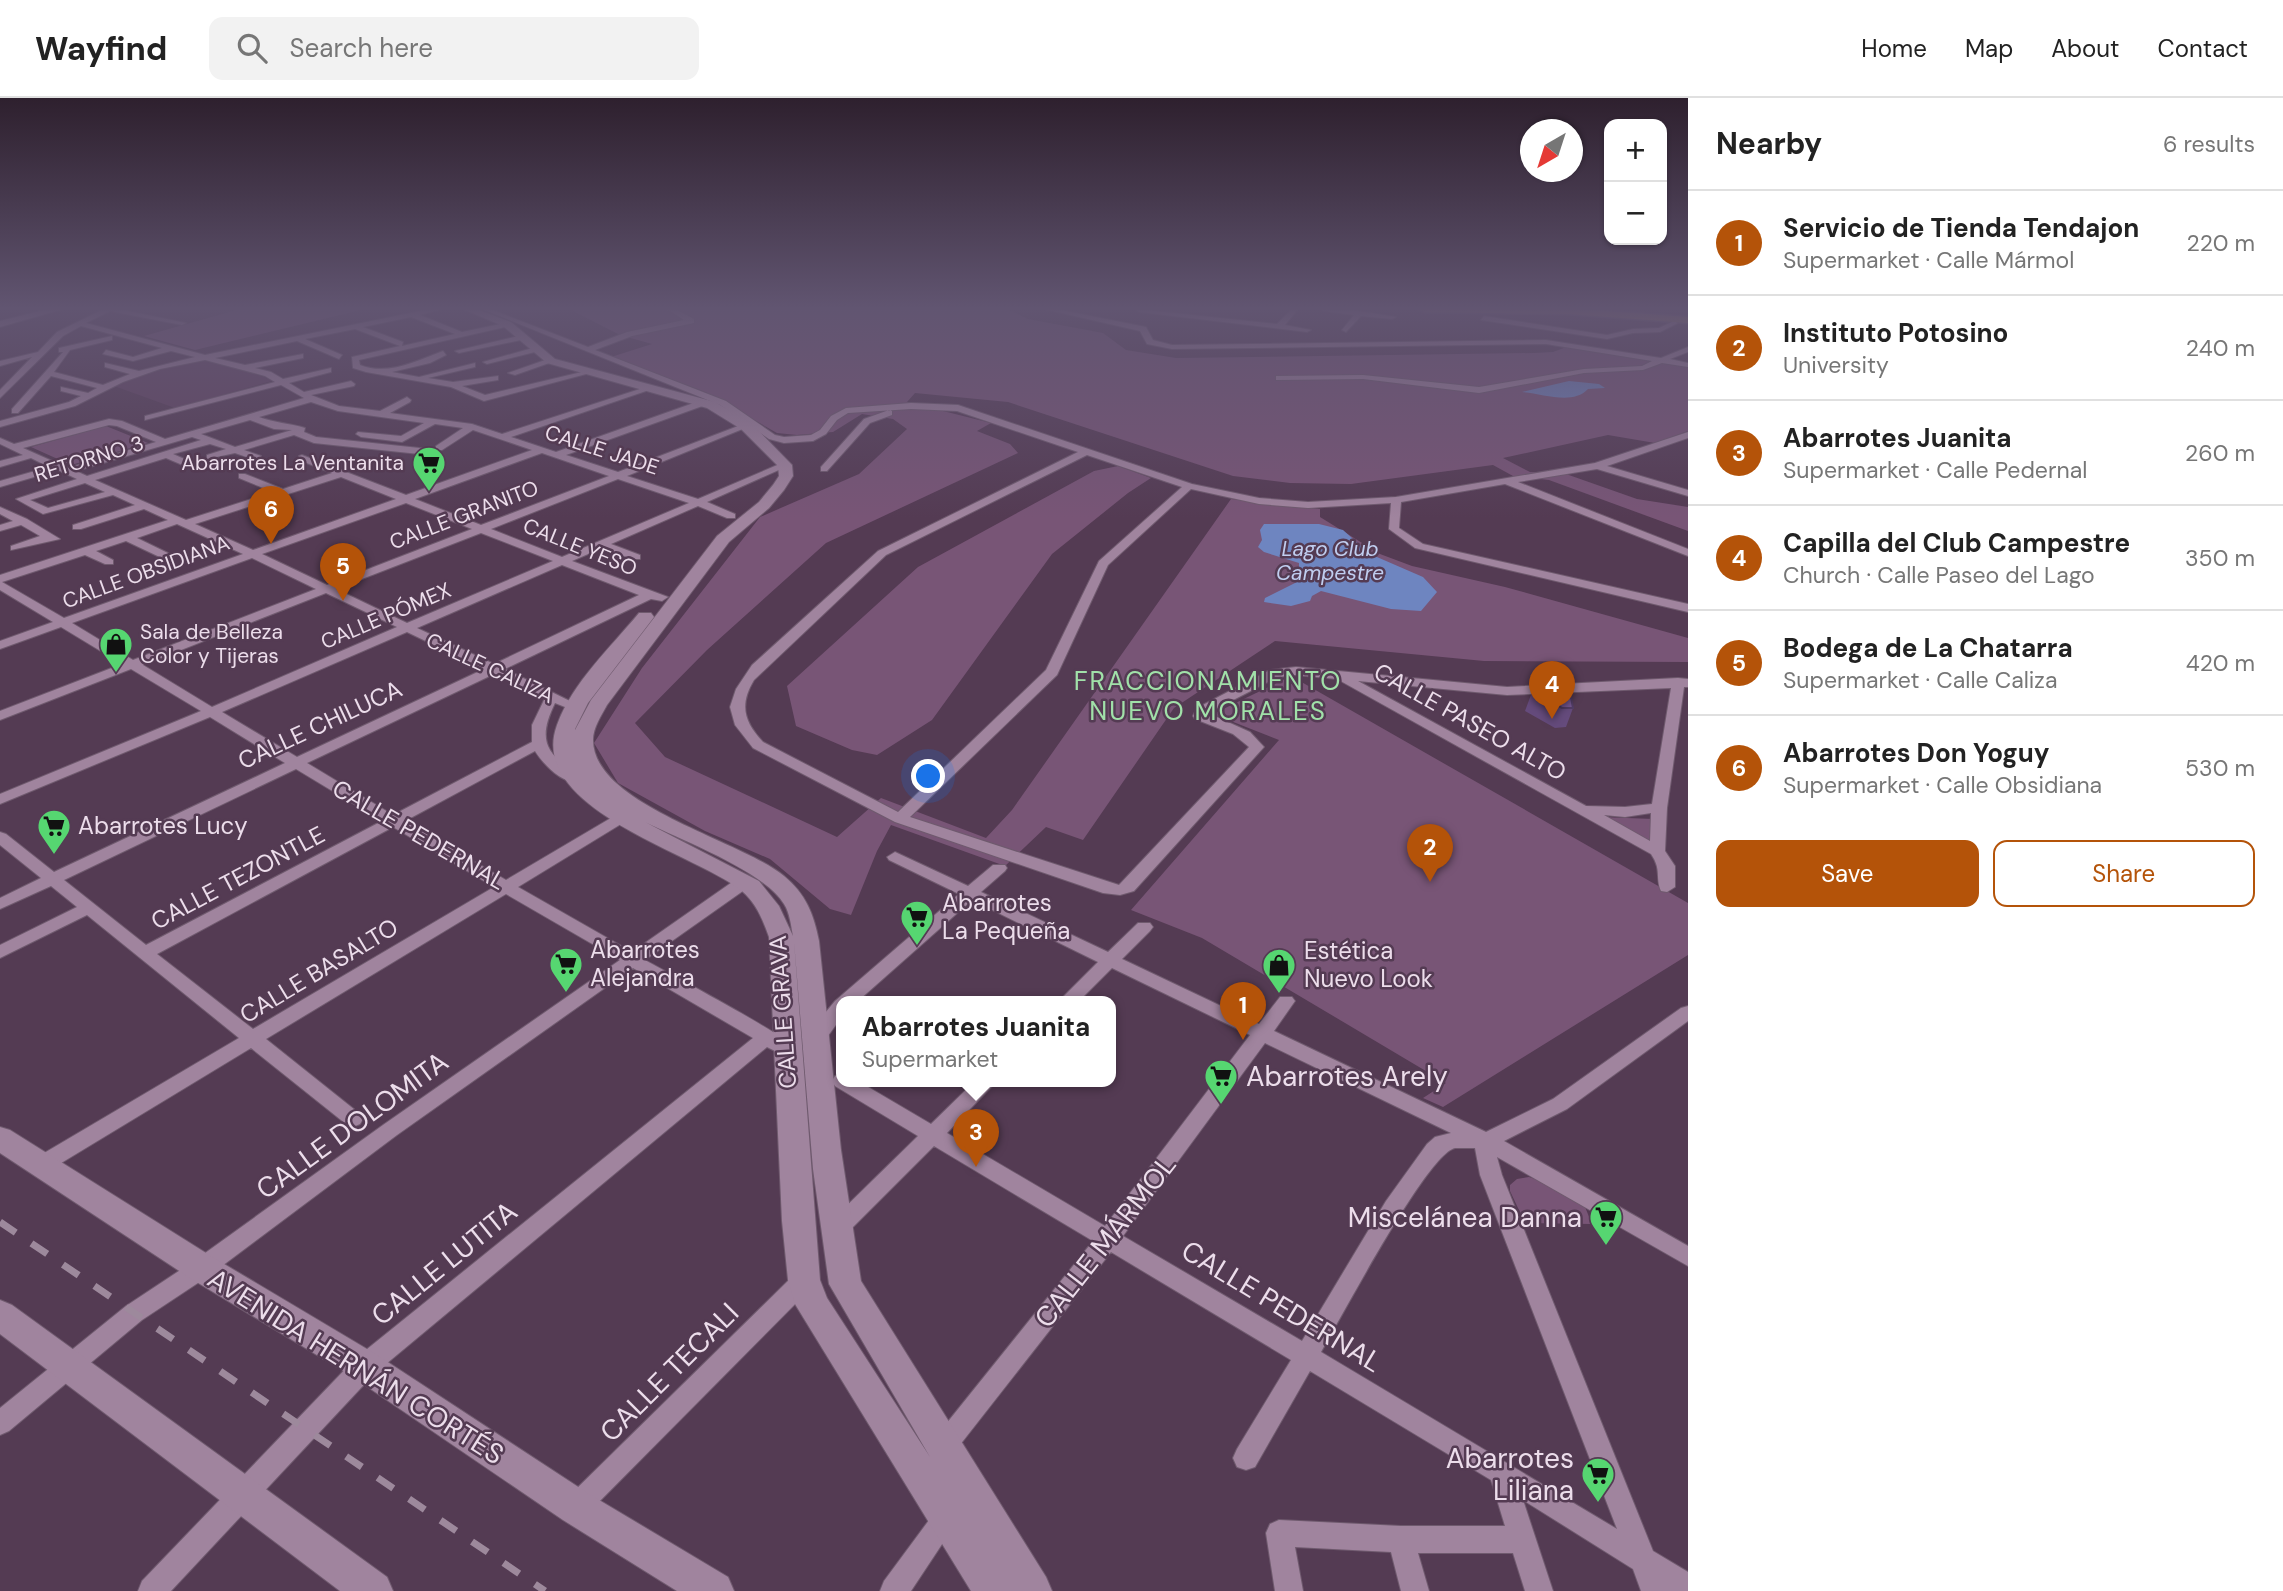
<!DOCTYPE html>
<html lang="en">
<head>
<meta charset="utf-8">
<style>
  :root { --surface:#fff; --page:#f2f2f2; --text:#222; --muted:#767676; --line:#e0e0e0; --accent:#b45309 }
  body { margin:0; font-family:"DM Sans",sans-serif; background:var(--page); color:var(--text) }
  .controls { position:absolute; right:21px; top:21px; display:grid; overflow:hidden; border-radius:14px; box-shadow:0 2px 5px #0004 }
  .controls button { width:63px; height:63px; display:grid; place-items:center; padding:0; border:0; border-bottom:2px solid var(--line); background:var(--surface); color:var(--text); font:35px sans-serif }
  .compass { position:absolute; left:1520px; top:21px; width:63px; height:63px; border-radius:50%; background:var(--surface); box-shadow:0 2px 5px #0004; rotate:219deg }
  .you { position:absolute; left:929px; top:679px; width:24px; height:24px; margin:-18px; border:5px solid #fff; border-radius:50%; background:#1a73e8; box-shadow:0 0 0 10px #1a73e833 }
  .badge { display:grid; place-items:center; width:46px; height:46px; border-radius:50%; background:var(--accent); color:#fff; font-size:23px; font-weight:700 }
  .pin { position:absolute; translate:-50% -58px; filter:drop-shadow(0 2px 4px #0008) }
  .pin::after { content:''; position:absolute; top:37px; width:24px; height:21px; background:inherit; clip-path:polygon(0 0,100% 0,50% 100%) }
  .popup { position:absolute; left:836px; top:898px; width:280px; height:91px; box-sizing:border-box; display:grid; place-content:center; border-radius:14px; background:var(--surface); filter:drop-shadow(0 2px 5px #0005); font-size:23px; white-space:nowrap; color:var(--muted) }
  .popup b { font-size:26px; color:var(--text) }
  .popup::after { content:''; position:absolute; left:50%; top:100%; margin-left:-14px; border:14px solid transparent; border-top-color:var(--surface) }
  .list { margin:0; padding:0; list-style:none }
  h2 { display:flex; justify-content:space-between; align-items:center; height:91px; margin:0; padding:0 28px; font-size:30px }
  h2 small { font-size:23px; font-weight:400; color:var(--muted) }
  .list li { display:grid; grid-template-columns:46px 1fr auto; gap:21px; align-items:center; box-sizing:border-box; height:105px; padding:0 28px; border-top:2px solid var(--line) }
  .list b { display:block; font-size:26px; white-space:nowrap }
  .list p { margin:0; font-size:23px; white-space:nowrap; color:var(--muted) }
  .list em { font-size:23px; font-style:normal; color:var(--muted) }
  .actions { display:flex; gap:14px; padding:21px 28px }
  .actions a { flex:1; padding:16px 0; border:2px solid var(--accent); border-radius:14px; text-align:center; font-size:24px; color:var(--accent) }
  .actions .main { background:var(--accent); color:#fff }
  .icon { flex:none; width:38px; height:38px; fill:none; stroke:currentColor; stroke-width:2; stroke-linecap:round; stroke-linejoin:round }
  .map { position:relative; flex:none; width:1688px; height:1493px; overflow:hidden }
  header { display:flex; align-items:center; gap:42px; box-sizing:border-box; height:98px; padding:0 35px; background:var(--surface); border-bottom:2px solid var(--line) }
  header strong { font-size:33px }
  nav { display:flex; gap:38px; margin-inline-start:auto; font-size:24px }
  .search { width:490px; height:63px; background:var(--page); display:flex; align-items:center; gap:18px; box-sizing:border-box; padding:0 24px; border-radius:14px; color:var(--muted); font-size:26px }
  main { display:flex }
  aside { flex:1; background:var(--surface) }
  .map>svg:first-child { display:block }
</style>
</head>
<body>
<header>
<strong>Wayfind</strong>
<div class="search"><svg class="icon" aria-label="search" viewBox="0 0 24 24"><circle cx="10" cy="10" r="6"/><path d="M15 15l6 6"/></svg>Search here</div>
<nav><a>Home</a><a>Map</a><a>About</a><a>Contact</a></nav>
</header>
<main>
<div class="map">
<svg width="1688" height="1493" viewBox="0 0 1688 1493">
  <rect width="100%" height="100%" fill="#543b53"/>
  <path fill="#614360" d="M203 262 265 279 272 283 175 310 114 288 132 278Z"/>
  <path fill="#785576" d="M240 211H365L195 252 144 238Z
    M569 211H1007L1028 221 1103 235 1126 252 1176 260 1534 255 1553 254 1569 248 1688 268V333L1655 345 1608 337 1503 360 1530 374 1566 376 1637 401 1688 409V433L1549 382 1513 378 1493 367 1351 386 1290 385 1233 378 1008 304 915 295 907 304 991 325 977 333 1010 346 1018 355 826 445 707 552 635 625 665 659 837 739 881 700 986 740 1012 712 1231 401 1320 411V419L1380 456 1412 468 1505 489 1688 540V564L1484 563 1275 543 1174 610 1083 742 1046 729 1005 768 891 727 877 753 851 817 830 811 770 761 705 733 618 685 594 645 642 570 760 419 859 376 907 331 893 321 862 316 833 334 797 337 777 335 705 294 611 259 652 246 620 237Z
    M106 328 148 345 71 367 31 349Z
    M1118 368 1151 380 1128 395 1052 456 932 622 877 657 852 652 796 628 787 588 918 469 1094 373Z
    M1291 578 1688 805V857L1443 1009 1423 1000 1446 985 1202 840 1131 812 1279 642 1213 616Z
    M1600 719 1654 721 1653 745Z
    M1529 1079 1550 1086 1583 1104 1592 1126 1525 1125 1510 1093V1087L1517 1081Z"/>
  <path fill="#6e85c0" d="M1569 283 1599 286 1605 290 1588 291C1572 308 1542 295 1522 294Z
    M1264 426H1319L1343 432 1370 456 1423 479 1437 494 1421 513 1391 511 1321 493 1312 498 1310 503 1291 508 1264 504 1265 500 1299 483V465L1264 454 1258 449 1262 442 1260 432Z"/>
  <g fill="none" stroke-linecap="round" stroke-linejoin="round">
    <defs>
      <path id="minor" d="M104 211H118L186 225 182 227 110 213 86 225 205 257 430 211H442L420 217 462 234 510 224V228L359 262 360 267C388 278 416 263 443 253L446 257 430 265 392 274 419 279 475 265V269L428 280 453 284 498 278V282L462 288 485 297 586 273 590 275 484 303 451 289 366 274 353 270 352 259 400 248 355 231 305 241 342 257 339 261 297 243 215 260 245 267 303 256V260L255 270 271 274 283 281 331 270V274L289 285 304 294 351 283 355 286 354 288 311 297 339 308 380 313 407 299 411 302 410 304 390 315 472 326 502 336 649 288V292L511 339 556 354 702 302H708V306L566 357 618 374 746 325 720 307 482 211H490L588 249 627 234 684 222 667 211H675L694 221V225L632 238 595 252 726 303 775 337 784 339 811 337 820 332 831 318 846 310 911 305 958 307 1192 386 1259 400 1308 404 1396 399 1595 365 1688 334V340L1607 368 1688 392V398L1597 371 1518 384 1688 451V458L1505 386 1401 404 1399 430 1423 446 1688 506V514L1415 450 1389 431 1391 405 1308 410 1259 406 1191 391 1108 467 1057 577 910 719 1119 787 1249 649 1233 636 1195 621 1193 618 1197 610 1270 572 1296 569 1507 589 1678 580 1688 581V589H1684L1667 710 1665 753 1675 768V789L1667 794 1661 793C1655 779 1662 772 1651 756L1337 581 1296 577 1278 579 1208 615 1250 634 1264 649 1134 793 1120 797 1103 795 895 724 753 650 735 627 730 609 736 591 752 567 878 453 1078 354 957 313 911 311 848 315 837 322 826 336 813 343 784 345 769 341 750 328 627 378 698 401 782 365 790 367 707 404 735 416V420H727L698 408 611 446 640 457V461H632L602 450 572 463 668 499 662 503 651 501 505 571 582 609 575 613 555 605C536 644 547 656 580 678L582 681 580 684C563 687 544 667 535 653L405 723 506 782 616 717H626L629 720 626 723 518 789 632 854 738 780H750L752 784 750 788 645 862C668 875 793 941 801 954L798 959 791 961 767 949 374 1276 171 1493H138L142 1483 356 1260 753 940 633 870 397 1037 210 1177 142 1222 9 1333 0 1337V1310L126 1208 194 1163 383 1027 620 862 506 796 266 941 360 1016 363 1021 360 1026 353 1029 346 1026 251 950 48 1073 41 1075 34 1073 31 1067 34 1061 239 940 87 817 0 860V847L77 809 51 788 0 811V800L41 780 0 747V734L6 736 54 774 285 665 210 619 0 706V696L201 613 131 571 0 622V613L122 566 61 529 0 551V543L53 524 0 492V477L168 422 144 411 81 431H73V427L135 407 113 397 43 416 16 401 77 381 58 372 0 389V383L49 369 31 360 0 369V363L23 357 0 346V340L14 346 109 321 122 323 165 341 304 300 281 287 145 322V318L275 284 265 278 205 262 160 271 123 284 75 308 0 329V323L69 304 81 298 61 293V289L88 295 97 290 51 278 18 315H12V311L63 254H59V250L112 238V242L70 252 54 274 103 287 130 276 105 269V265L139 273 195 259 171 253 133 263 103 256 106 252 133 259 162 250 81 228 63 238 0 300V292L32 259 0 268V263L38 254 57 234ZM411 219 455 236 402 248 403 244 363 229ZM311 304 338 313 424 325 401 338 358 334 356 336 361 339 402 344 435 326 463 330 436 348V352H442L473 332 532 352 406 397 302 357 299 358V362L332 375 283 391 245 376H239V380L273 394 186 422 95 382 166 360 192 371H198V367L173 356 210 346 226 351 207 357V361L235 355 258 363 261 362V358L244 352 294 337 314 345 429 357 434 354 429 351 316 339 304 334 305 330C289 325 275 325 259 319ZM250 322 274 331 292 332 235 349 201 336ZM109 327 117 328 156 344 68 370 23 350ZM192 339 201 342 87 378 76 373ZM542 355 609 378 481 427 415 401ZM1087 357 1182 389 1099 463 1046 572 898 714 763 644C744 624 739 607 754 582L886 457ZM341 379 396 401 253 452 195 426ZM618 381 689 405 562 459 491 431ZM85 385 105 394 48 410 30 402ZM406 405 472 431 327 487 262 456ZM177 426 243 456 64 520 2 484 85 457 105 466H113V462L96 453 126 443 166 462H174V458L137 440ZM481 435 553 463 407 525 336 491ZM252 460 316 491 133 562 72 525ZM562 467 639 497 494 566 417 530ZM326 495 397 529 212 609 143 567ZM407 534 484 571 297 659 222 614ZM494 576 545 600 532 627V644L393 717 307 665ZM1358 583 1507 597 1671 590 1652 706 1625 709 1586 708ZM296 671 382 723 146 847 64 782ZM1651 715 1650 743 1604 717 1625 719ZM393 729 494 789 253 931 157 856Z
        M1044 211H1056L1146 229 1153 242 1172 247 1546 242 1661 260 1688 249V254L1670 261 1688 265V269L1662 265 1643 272 1584 275 1479 295 1363 281 1279 282H1276V278L1363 277 1479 289 1584 271 1642 268 1652 263 1546 246 1172 251 1147 246 1140 233Z
        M1136 211 1277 226 1292 211H1298L1285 227 1311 232 1307 234 1139 214Z
        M1321 211 1359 213 1396 219 1392 221 1361 218 1346 234 1342 232 1354 217 1324 213Z
        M1484 218 1607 237 1633 231 1659 230 1674 223 1678 225 1660 234 1633 235 1607 241 1481 222Z
        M523 237 526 241 459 255 455 253Z
        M536 249 539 253 487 266 483 264Z
        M548 261 555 263 515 277 508 275Z
        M889 312 892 313V317L870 325 827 373H821V369L864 321Z
        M0 409 27 421 60 441 11 452V448L40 438 21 427 0 433V427L13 423 0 416Z
        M895 754 968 788 993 767H1005L1007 770 1005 773 981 794 1108 854 1138 825H1150L1153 829 1150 833 1122 861 1259 926 1280 899H1292L1295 903 1274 933 1486 1034 1553 1001 1681 910 1688 908V923L1567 1011 1504 1043 1688 1148V1168L1497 1059 1502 1077 1653 1453 1688 1474V1493H1641L1633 1471 1523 1402 1553 1493H1525L1513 1455H1418L1429 1493H1401L1391 1454 1295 1449 1303 1493H1275L1266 1435 1270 1426 1279 1422 1401 1428H1505L1491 1382 1310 1273 1255 1369 1246 1372 1237 1369 1233 1360 1237 1351 1291 1262 1111 1154 952 1357 943 1361 934 1357 930 1349 934 1341 1093 1143 934 1048 845 1137 837 1140 829 1137 826 1131 829 1125 918 1038 835 988 832 983 835 978 841 976V983H858L931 1026 975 983H997L947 1035 1105 1128 1250 937 1112 870 1079 903H1059L1098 864 972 802 858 903H841V920L825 942H811L809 937 811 932 835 903 959 796 889 762 887 759ZM1265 945 1451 1035 1435 1039 1427 1046 1386 1103 1302 1243 1123 1138ZM1455 1050H1475L1480 1077 1617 1431 1321 1254C1340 1222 1427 1056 1455 1050Z
        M804 1172 812 1175 815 1182 812 1189 585 1418 576 1422 567 1418 563 1409 567 1400 796 1175Z
        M947 1406 956 1410 960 1419 911 1493H880L884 1483 938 1410Z"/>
      <path id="secondary" d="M48 211H63L0 229V223Z
        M463 211H476L511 224 555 261 715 304 751 325 792 367 793 378 784 392 769 410 729 444 607 607C601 618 593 630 593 642 593 707 741 742 784 778 806 796 814 817 819 843L841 1052 861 1183 1046 1479 1052 1493H971L795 1206 788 1182 782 1123 769 839C763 822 756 805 742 793 697 756 526 711 557 627 572 585 611 549 639 515H651L654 519 651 523 588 605 575 631V632L591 602 717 438 759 404 773 387 779 378 778 368 741 331 707 310 547 265 503 228ZM641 722C678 741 763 772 784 806 790 815 791 828 793 838L779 808 759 783ZM794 843 813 1071 829 1186 930 1359 827 1200 820 1182Z
        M0 1029 10 1032 214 1160 377 1257 589 1396 728 1479 734 1493H677L563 1422 353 1279 190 1180 0 1055Z
        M0 1202 12 1207 387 1479 393 1493H340L0 1236Z"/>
      <path id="primary" d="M1418 211H1580L1688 219V225L1568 216 1424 214Z"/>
    </defs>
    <use href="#minor" stroke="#6f5a6e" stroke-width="2"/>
    <use href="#secondary" stroke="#6f5a6e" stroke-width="2"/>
    <use href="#primary" stroke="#6f5a6e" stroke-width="3"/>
    <use href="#minor" fill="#a0849e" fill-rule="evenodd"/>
    <use href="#secondary" fill="#a0849e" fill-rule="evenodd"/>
    <use href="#primary" fill="#a28460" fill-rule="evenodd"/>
    <path stroke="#9d899c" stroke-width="7" stroke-dasharray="19 19" stroke-linecap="butt" d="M0 1124 545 1493"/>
  </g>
  <path fill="#654b7c" d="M1541 593 1573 610 1566 629 1555 630 1525 613 1532 594H1541Z"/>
  <path fill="#755790" stroke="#523d65" stroke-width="2" d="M1541 593 1570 594 1573 610H1562L1532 594H1543Z"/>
  <linearGradient id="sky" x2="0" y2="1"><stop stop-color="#2e202e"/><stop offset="0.5" stop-color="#615571"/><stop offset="1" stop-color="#615571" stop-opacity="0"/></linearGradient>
  <rect width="1688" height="420" fill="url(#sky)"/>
  <defs>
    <symbol id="supermarket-pin" viewBox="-11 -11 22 30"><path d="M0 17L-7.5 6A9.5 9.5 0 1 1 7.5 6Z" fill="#56d671" stroke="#543b53"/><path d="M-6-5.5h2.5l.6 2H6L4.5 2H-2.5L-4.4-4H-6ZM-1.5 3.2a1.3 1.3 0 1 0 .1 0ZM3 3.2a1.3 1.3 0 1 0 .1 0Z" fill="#111"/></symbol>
    <symbol id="shop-pin" viewBox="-11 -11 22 30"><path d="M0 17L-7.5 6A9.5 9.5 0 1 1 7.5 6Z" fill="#56d671" stroke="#543b53"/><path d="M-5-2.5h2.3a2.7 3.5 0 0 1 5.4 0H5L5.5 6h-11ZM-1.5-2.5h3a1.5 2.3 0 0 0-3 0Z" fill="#111"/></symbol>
  </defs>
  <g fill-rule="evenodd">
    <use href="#supermarket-pin" x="410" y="346" width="38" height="52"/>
    <use href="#shop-pin" x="97" y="527" width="38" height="52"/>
    <use href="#supermarket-pin" x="35" y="709" width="38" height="52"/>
    <use href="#supermarket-pin" x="898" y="800" width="38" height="52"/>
    <use href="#supermarket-pin" x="547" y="847" width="38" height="52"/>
    <use href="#shop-pin" x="1260" y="848" width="38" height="52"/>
    <use href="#supermarket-pin" x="1202" y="959" width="38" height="52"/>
    <use href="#supermarket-pin" x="1587" y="1100" width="38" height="52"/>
    <use href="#supermarket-pin" x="1579" y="1357" width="38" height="52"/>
  </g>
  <g text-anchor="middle" stroke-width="5" stroke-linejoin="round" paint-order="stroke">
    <g font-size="21" fill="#ecddeb" stroke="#543b53">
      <text transform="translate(602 352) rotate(18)" y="7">CALLE JADE</text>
      <text transform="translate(89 361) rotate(-17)" y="7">RETORNO 3</text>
      <text transform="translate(464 417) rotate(-21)" y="7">CALLE GRANITO</text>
      <text transform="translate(580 449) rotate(22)" y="7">CALLE YESO</text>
      <text transform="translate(146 474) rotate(-20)" y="7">CALLE OBSIDIANA</text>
      <text transform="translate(386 518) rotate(-23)" y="7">CALLE PÓMEX</text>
      <text transform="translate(490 570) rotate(25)" y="7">CALLE CALIZA</text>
    </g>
    <g font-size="21" fill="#ecddeb" stroke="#543b53" text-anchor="end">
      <text x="404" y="372">Abarrotes La Ventanita</text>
      <text x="140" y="541" text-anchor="start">Sala de Belleza<tspan x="140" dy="24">Color y Tijeras</tspan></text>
    </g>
    <g font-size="21" font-style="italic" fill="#c0cef0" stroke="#543b53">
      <text x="1330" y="458">Lago Club<tspan x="1330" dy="24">Campestre</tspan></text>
    </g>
    <g font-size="24" fill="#ecddeb" stroke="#543b53">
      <text transform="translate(1470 624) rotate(29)" y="8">CALLE PASEO ALTO</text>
      <text transform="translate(320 627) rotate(-25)" y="8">CALLE CHILUCA</text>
      <text transform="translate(419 737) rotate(30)" y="8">CALLE PEDERNAL</text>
      <text transform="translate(238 780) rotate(-28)" y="8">CALLE TEZONTLE</text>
      <text transform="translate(319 873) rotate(-31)" y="8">CALLE BASALTO</text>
      <text transform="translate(783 914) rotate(-94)" y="8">CALLE GRAVA</text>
    </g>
    <g font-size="24" fill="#ecddeb" stroke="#543b53" text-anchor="start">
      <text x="78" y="736">Abarrotes Lucy</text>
      <text x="942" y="813">Abarrotes<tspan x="942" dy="28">La Pequeña</tspan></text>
      <text x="590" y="860">Abarrotes<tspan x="590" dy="28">Alejandra</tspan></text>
      <text x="1304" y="861">Estética<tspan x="1304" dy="28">Nuevo Look</tspan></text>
    </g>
    <g font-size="26" letter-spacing="2" fill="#a1e1a9" stroke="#543b53">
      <text x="1208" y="592">FRACCIONAMIENTO<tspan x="1208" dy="30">NUEVO MORALES</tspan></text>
    </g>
    <g font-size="28" fill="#ecddeb" stroke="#543b53" text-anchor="end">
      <text x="1246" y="988" text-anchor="start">Abarrotes Arely</text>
      <text x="1582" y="1129">Miscelánea Danna</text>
      <text x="1574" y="1370">Abarrotes<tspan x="1574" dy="32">Liliana</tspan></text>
    </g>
    <g font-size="28" fill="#ecddeb" stroke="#543b53">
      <text transform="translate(352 1027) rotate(-36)" y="10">CALLE DOLOMITA</text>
      <text transform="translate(1105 1143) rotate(-52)" y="10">CALLE MÁRMOL</text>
      <text transform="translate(444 1165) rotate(-39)" y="10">CALLE LUTITA</text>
      <text transform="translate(1282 1208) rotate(31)" y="10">CALLE PEDERNAL</text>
      <text transform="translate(356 1268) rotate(32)" y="10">AVENIDA HERNÁN CORTÉS</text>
      <text transform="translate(669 1274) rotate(-45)" y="10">CALLE TECALI</text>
    </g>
  </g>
</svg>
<div class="controls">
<button>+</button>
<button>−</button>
</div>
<svg class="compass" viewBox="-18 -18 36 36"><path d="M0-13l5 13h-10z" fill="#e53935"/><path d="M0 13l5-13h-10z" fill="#767676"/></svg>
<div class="you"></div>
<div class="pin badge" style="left:1243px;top:942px">1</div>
<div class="pin badge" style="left:1430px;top:784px">2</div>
<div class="pin badge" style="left:976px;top:1069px">3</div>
<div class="popup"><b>Abarrotes Juanita</b>Supermarket</div>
<div class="pin badge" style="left:1552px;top:621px">4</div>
<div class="pin badge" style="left:343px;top:503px">5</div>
<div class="pin badge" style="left:271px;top:446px">6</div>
</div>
<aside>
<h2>Nearby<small>6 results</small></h2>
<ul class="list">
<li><span class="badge">1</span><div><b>Servicio de Tienda Tendajon</b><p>Supermarket · Calle Mármol</p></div><em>220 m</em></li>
<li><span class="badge">2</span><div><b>Instituto Potosino</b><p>University</p></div><em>240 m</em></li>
<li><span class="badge">3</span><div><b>Abarrotes Juanita</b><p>Supermarket · Calle Pedernal</p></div><em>260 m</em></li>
<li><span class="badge">4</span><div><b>Capilla del Club Campestre</b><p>Church · Calle Paseo del Lago</p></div><em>350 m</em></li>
<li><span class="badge">5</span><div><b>Bodega de La Chatarra</b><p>Supermarket · Calle Caliza</p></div><em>420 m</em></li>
<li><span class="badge">6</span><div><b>Abarrotes Don Yoguy</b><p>Supermarket · Calle Obsidiana</p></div><em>530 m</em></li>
</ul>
<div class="actions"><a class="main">Save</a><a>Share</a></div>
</aside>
</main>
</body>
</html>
